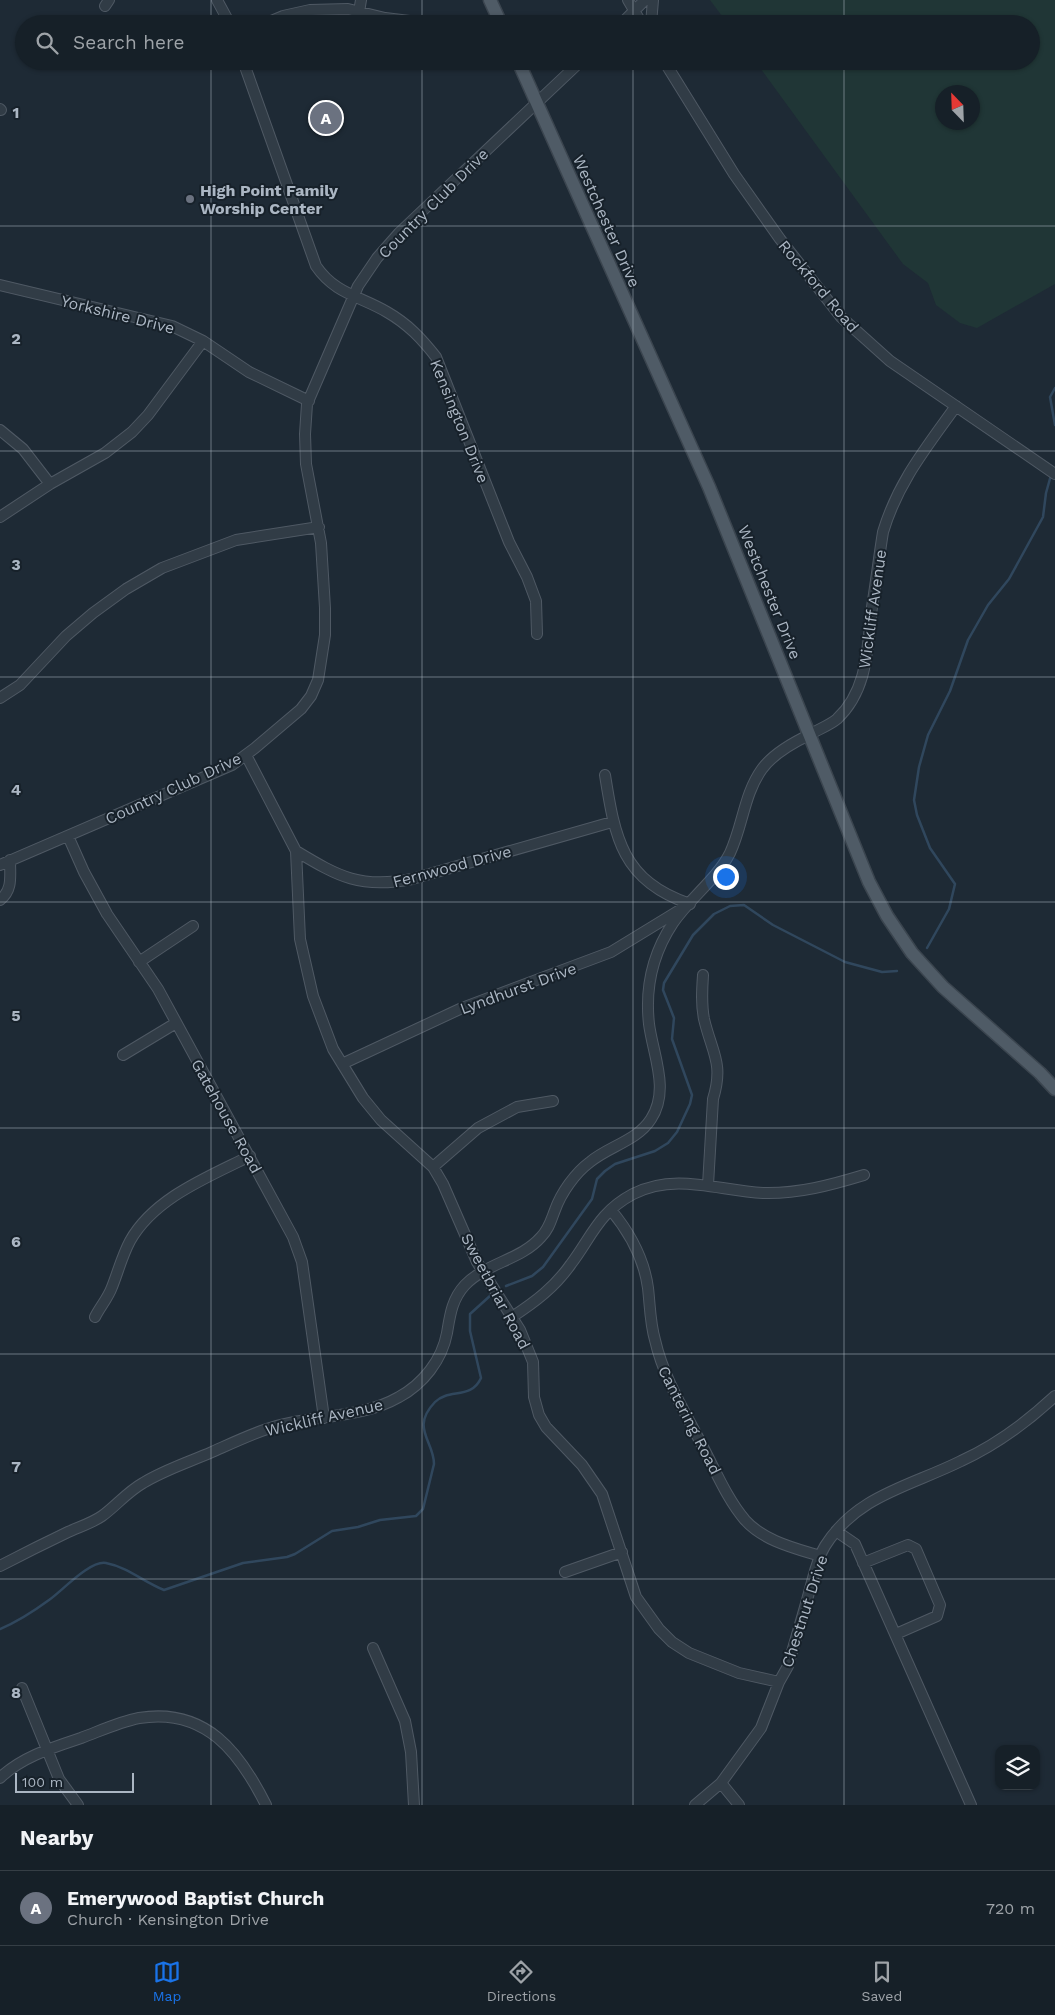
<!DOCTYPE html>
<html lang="en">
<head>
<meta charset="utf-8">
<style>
  :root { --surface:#162028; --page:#232d34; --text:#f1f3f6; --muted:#9ea3a8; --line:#353e45; --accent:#1a73e8 }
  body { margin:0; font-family:"Work Sans",sans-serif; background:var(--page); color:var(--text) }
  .controls { position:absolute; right:15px; bottom:15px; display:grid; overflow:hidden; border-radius:10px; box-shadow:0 1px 4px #0004 }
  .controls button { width:45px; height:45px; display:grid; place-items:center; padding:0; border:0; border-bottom:1px solid var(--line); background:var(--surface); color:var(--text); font:25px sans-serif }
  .compass { position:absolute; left:935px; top:85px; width:45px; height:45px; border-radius:50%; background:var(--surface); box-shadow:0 1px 4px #0004; rotate:337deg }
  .scale { position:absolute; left:15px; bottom:12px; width:119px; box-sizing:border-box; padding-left:5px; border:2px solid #abb6c3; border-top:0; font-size:14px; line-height:18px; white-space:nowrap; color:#abb6c3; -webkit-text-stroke:4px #17212a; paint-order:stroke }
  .you { position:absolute; left:725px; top:876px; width:18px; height:18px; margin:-12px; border:4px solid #fff; border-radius:50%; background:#1a73e8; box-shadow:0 0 0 8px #1a73e833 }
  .badge { display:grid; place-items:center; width:32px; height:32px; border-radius:50%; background:var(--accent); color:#fff; font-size:16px; font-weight:700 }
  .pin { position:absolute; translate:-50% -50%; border:2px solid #fff; box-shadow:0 1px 5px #0006 }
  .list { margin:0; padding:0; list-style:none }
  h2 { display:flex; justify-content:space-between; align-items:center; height:65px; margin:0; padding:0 20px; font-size:21px }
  h2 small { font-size:16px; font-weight:400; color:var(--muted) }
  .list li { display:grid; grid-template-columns:32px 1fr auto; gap:15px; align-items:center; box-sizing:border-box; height:75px; padding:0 20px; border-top:1px solid var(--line) }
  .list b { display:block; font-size:19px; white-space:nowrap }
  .list p { margin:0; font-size:16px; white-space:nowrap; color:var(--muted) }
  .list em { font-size:16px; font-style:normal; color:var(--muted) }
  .icon { flex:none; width:28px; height:28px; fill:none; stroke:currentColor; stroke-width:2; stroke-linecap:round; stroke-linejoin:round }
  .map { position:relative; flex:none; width:1055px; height:1805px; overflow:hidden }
  .search { position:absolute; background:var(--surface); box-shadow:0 1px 4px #0004; left:15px; right:15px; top:15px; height:55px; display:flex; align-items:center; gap:12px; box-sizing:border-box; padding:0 18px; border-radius:28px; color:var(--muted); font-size:19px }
  .sheet { height:140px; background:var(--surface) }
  nav { display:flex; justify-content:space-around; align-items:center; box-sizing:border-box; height:70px; border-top:1px solid var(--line); background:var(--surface); font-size:14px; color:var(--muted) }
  nav a { display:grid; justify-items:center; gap:2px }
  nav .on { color:var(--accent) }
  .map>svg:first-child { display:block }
</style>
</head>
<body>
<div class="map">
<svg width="1055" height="1805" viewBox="0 0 1055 1805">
  <rect width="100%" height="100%" fill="#1e2a35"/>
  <path fill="#203636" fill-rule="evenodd" d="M710 0H1055V284L977 328 960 323 936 305 928 283 903 264 755 61H1031V24H728ZM972 92V122H942V92Z"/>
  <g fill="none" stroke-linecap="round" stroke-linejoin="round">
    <path stroke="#30475d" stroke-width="2.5" d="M1055 388 1050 397 1055 425
      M927 948 949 909 955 884 930 848 917 815 914 800 919 767 928 735 950 691 968 640 988 605 1009 579 1043 517 1046 493 1051 475
      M506 1286 532 1276 543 1267 592 1199 597 1179 605 1171 615 1164 655 1151 668 1143 677 1132 690 1104 692 1095 672 1039 674 1018 663 990 664 983 693 935 714 914 730 906 744 905 773 925 845 962 882 972 897 971
      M0 1629C17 1622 34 1611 49 1600 62 1591 90 1560 106 1563 127 1567 144 1582 164 1590L243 1563 287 1557 295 1554 332 1531 358 1527 380 1520 416 1516 423 1509 434 1464C434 1441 410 1428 435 1402 449 1388 471 1400 481 1378L470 1331V1314L491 1295"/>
    <defs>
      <path id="minor" d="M217 0 230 24
        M628 0 642 24
        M105 6 109 0
        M359 12 361 0
        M264 24 283 16 310 10 348 9 385 18 434 24
        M621 24 645 0
        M651 24 653 0
        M243 61 316 266C335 294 360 296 387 312 408 324 422 339 436 357L509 542 527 577 536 601 537 634
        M664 61 734 174 780 239 841 317 890 361 1055 474
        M0 109 1 110
        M0 285 172 326 203 341 249 372 309 401
        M0 430 23 449 50 484
        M0 517 50 484 105 453 132 432 148 415 203 341
        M0 698 20 685 66 636 93 613 126 589 162 568 236 540 319 527
        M246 755 296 851 300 939 313 996 333 1049 363 1098 381 1120 433 1167 443 1184 477 1262 520 1330 533 1362 534 1397 539 1415 546 1427 582 1465 602 1494 636 1597 659 1629 672 1642 689 1653 739 1673 779 1682
        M605 775C615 838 622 881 690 904
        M68 836 84 872 107 914 158 989 293 1237 302 1262 324 1418
        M296 851C339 877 361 889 412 879L612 822
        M0 865 232 765 255 748 301 709 311 696 318 680 325 635V608L321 543 306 464 305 434 307 404 358 286 377 258 399 233 581 61
        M0 900C13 890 10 876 10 860
        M139 962 193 926
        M703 975C702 990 701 1004 704 1019 712 1053 724 1063 713 1099L708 1185
        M123 1055 176 1023
        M342 1064 462 1008 611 952 683 908
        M433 1167 478 1128 517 1107 553 1101
        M611 1210C630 1233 644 1258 648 1288 650 1305 650 1323 655 1340 664 1380 687 1415 705 1451 717 1474 728 1500 745 1520 764 1541 794 1548 820 1556
        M95 1317C100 1307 108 1298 112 1287 118 1272 122 1256 130 1241 154 1198 208 1177 250 1156
        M512 1317C535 1302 555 1287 571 1264 592 1236 599 1212 633 1194 676 1172 719 1191 763 1193 798 1194 831 1185 864 1175
        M836 1531 855 1544 971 1805
        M863 1563 908 1545 916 1549 940 1605 937 1616 896 1634
        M0 1566C23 1554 45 1543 68 1532 79 1527 92 1523 102 1516 116 1506 127 1492 143 1483 164 1470 189 1462 212 1452 230 1444 249 1435 267 1429 310 1414 359 1420 399 1397 423 1384 442 1360 447 1333 450 1315 452 1299 465 1285 486 1263 521 1260 541 1237 549 1229 551 1220 555 1210 561 1193 575 1173 590 1162 609 1146 637 1141 651 1119 670 1090 653 1055 649 1024 645 988 653 953 673 923 690 898 716 880 730 853 743 825 744 794 762 769 773 754 794 742 811 734 819 729 830 725 837 719 869 689 867 646 872 607 876 582 879 557 883 532 898 482 926 448 956 406
        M565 1572 622 1552
        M373 1648 405 1721 411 1752 414 1805
        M22 1688 59 1779 78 1805
        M0 1778C21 1757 54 1747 81 1738 100 1731 119 1722 139 1718 206 1707 240 1753 266 1805
        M721 1783 739 1805
        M695 1805 721 1783 761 1728 779 1682 788 1666C795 1641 803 1615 810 1589 814 1575 817 1559 825 1546 857 1495 911 1486 961 1461 996 1445 1027 1422 1055 1396"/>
      <path id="major" d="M490 0 501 24
        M518 61 709 487 869 882 887 916 912 953 943 987 1040 1073 1055 1089"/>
    </defs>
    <use href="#minor" stroke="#4f5964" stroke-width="12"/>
    <use href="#major" stroke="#3b454f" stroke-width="15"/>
    <use href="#minor" stroke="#313c46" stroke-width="10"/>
    <use href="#major" stroke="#4f5b66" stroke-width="12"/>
  </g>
  <path fill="none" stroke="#abb6c3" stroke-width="1" stroke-opacity="0.55" d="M211 0V24M422 0V24M633 0V24M844 0V24M211 61V1805M422 61V1805M633 61V1805M844 61V1805M0 226H1055M0 451H1055M0 677H1055M0 902H1055M0 1128H1055M0 1354H1055M0 1579H1055"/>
  <circle fill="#6b7280" stroke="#17212a" stroke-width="2" cx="190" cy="199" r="5"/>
  <g text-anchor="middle" stroke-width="4" stroke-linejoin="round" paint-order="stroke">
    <g font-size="16" font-weight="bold" fill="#abb6c3" stroke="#17212a" text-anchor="start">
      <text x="200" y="196">High Point Family<tspan x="200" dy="18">Worship Center</tspan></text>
    </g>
    <g font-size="16" fill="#abb6c3" stroke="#17212a">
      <text transform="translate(433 203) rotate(-45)" y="6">Country Club Drive</text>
      <text transform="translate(607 221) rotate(66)" y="6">Westchester Drive</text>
      <text transform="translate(819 286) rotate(50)" y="6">Rockford Road</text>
      <text transform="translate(118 314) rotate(14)" y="6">Yorkshire Drive</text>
      <text transform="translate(460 421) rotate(68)" y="6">Kensington Drive</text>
      <text transform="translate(770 592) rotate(68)" y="6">Westchester Drive</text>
      <text transform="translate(872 609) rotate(-82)" y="6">Wickliff Avenue</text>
      <text transform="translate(173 788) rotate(-25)" y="6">Country Club Drive</text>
      <text transform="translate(452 866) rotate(-15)" y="6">Fernwood Drive</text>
      <text transform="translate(518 988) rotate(-20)" y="6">Lyndhurst Drive</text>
      <text transform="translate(227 1116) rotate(61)" y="6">Gatehouse Road</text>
      <text transform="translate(496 1291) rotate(62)" y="6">Sweetbriar Road</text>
      <text transform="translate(324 1417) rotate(-13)" y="6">Wickliff Avenue</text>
      <text transform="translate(690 1420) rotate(63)" y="6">Cantering Road</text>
      <text transform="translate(804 1611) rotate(-72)" y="6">Chestnut Drive</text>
    </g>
  </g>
  <g font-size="16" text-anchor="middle" font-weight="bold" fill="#abb6c3" stroke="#17212a" stroke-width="4" stroke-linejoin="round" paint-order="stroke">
    <text x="16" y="118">1</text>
    <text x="16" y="344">2</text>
    <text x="16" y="570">3</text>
    <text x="16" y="795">4</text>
    <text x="16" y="1021">5</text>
    <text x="16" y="1247">6</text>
    <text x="16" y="1472">7</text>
    <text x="16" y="1698">8</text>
  </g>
</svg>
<div class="controls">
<button><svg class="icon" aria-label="layers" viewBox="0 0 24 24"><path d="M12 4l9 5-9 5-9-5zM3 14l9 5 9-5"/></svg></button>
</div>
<svg class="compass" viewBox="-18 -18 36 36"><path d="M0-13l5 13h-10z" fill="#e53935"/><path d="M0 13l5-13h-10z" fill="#9ea3a8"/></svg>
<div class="scale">100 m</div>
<div class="you"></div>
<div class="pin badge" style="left:326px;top:118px;background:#6b7280">A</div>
<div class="search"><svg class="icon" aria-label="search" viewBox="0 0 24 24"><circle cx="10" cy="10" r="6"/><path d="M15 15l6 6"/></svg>Search here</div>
</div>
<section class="sheet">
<h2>Nearby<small></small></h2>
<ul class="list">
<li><span class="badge" style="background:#6b7280">A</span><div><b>Emerywood Baptist Church</b><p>Church · Kensington Drive</p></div><em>720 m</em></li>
</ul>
</section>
<nav>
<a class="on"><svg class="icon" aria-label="map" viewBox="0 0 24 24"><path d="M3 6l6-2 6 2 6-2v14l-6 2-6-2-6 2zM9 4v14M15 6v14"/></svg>Map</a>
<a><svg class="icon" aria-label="directions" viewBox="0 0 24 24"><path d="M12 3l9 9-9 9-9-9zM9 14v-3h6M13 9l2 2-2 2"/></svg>Directions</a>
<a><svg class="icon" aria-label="saved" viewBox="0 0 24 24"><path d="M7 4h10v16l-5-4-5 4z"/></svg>Saved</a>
</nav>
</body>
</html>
